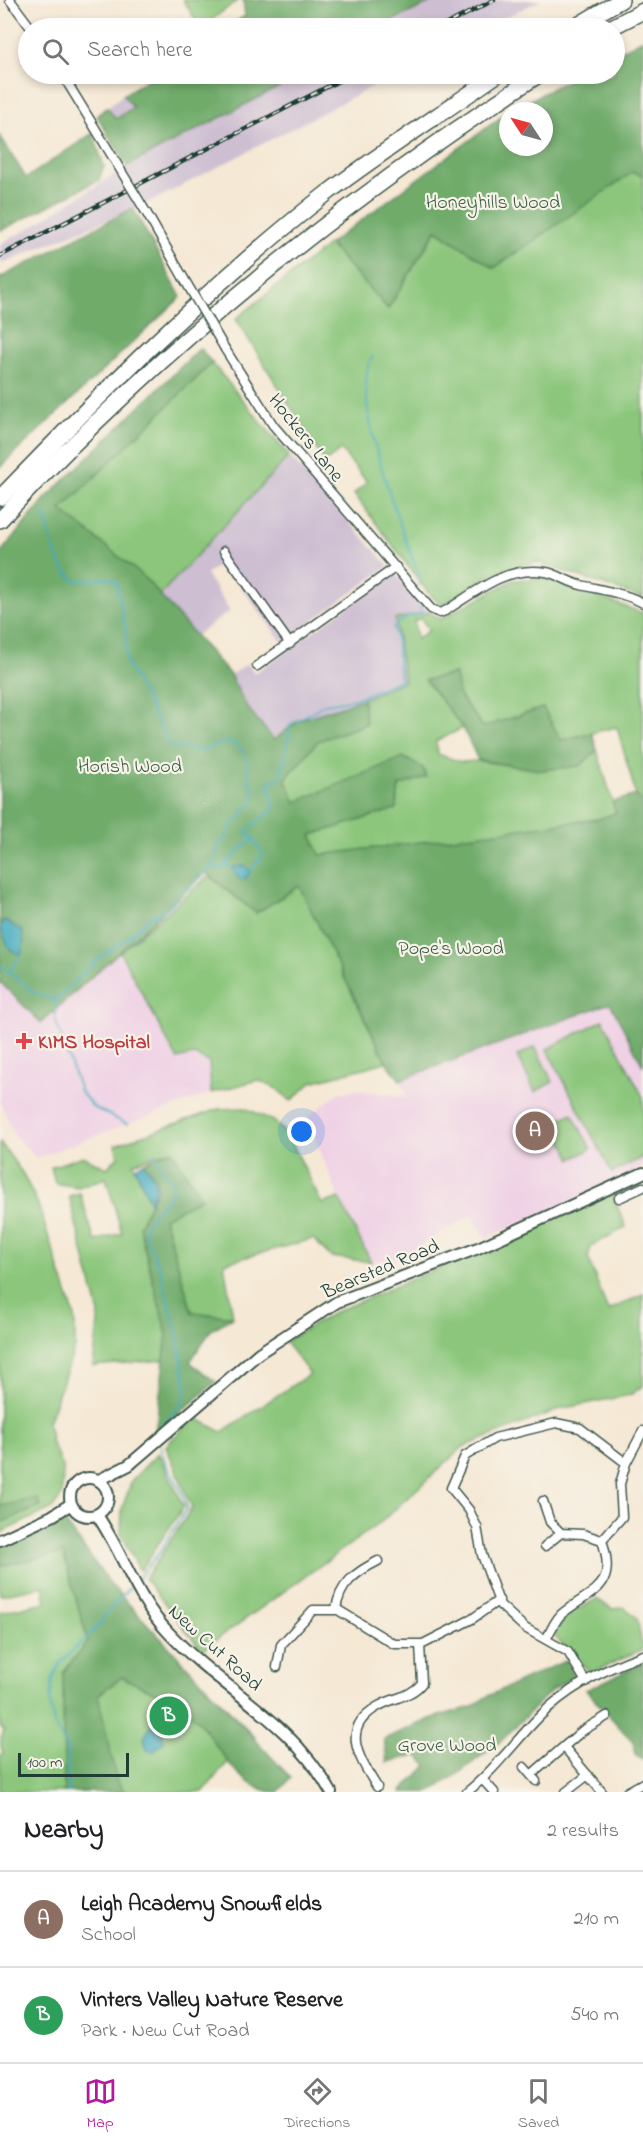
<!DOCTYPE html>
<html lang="en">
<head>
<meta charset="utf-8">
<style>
  :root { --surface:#fff; --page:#f6f6f6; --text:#202124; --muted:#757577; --line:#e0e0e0; --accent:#b5179e }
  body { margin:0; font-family:"Indie Flower",sans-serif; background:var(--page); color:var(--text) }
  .compass { position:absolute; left:499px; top:102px; width:54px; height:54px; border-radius:50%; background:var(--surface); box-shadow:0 3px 9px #0003; rotate:306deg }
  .scale { position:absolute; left:18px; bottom:15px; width:111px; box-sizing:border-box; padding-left:6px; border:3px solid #1f3d34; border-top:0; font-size:16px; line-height:21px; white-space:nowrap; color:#1f3d34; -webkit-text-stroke:4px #f7f3e8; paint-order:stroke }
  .you { position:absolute; left:302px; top:1132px; width:21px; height:21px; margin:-15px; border:4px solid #fff; border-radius:50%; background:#1a73e8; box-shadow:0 0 0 9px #1a73e833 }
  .badge { display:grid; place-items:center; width:39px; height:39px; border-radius:50%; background:var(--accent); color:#fff; font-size:20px; font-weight:700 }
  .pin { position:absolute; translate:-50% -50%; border:3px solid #fff; box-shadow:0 2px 6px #0006 }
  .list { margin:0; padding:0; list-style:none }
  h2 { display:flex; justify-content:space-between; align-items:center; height:78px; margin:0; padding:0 24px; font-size:26px }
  h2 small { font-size:20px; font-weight:400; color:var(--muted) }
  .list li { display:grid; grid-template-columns:39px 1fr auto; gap:18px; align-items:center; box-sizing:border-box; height:96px; padding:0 24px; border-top:2px solid var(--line) }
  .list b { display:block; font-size:22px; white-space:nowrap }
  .list p { margin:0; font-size:20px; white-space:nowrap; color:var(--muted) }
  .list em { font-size:20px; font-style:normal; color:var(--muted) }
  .icon { flex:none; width:33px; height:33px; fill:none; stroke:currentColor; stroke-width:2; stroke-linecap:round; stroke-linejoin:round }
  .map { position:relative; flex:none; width:643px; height:1792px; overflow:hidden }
  .search { position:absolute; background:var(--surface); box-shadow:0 3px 9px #0003; left:18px; right:18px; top:18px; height:66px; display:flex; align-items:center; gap:15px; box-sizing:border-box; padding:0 21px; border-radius:33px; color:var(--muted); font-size:22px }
  .sheet { height:270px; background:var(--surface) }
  nav { display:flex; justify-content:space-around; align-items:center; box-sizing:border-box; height:84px; border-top:2px solid var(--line); background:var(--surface); font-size:16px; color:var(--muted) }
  nav a { display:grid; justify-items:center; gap:3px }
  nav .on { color:var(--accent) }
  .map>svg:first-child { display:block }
</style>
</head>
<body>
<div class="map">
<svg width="643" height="1792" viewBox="0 0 643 1792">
  <rect width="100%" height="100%" fill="#f7f3e8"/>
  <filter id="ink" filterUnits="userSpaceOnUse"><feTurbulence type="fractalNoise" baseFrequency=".0167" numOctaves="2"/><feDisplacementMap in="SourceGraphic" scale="12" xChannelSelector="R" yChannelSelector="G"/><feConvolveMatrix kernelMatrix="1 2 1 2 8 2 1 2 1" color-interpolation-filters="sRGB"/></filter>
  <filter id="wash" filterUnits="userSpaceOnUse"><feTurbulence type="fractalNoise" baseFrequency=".008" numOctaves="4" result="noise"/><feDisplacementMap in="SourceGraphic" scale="24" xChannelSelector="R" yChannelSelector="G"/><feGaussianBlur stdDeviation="1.35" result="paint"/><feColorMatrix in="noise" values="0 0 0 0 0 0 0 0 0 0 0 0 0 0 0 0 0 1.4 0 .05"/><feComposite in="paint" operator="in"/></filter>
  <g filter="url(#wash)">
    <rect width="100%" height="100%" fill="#f5e8d4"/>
    <path fill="#efd0e5" d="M120 952 176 1059 194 1054 209 1062 211 1093 36 1158 14 1135 0 1101V982L42 1023Z
      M610 1003 643 1066V1166L605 1186 486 1238 472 1215 398 1258 371 1262 339 1198 307 1118 338 1093 357 1090 408 1097 400 1080Z"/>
    <path fill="#cdbed2" d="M436 0H541L483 28H377Z
      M304 74H397L156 199 0 264V244L35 225 127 166Z
      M123 95 133 107 116 120 107 107Z
      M289 456 389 566 282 642 223 562 206 574 230 611 195 636 160 595Z
      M394 573 430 612 395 619 404 681 363 699 299 720 274 740 247 707 230 675 247 664 255 673Z"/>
    <path fill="#8bc67b" stroke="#558258" stroke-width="1.5" fill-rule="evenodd" d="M183 0H238L201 28Z
      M634 172 643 176V598L536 562 489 576 441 605 427 591 354 494 367 482 341 450 325 462 236 319 329 244 388 309 437 229Z
      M212 363 289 456 160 595 144 577 60 510Z
      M545 578 643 613V804L636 795 617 727 561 740 543 708 483 727 459 696 455 674 426 680 463 728 436 741 438 754 461 762 478 761 541 770 580 766 597 750 616 813 598 819 320 855 311 835 396 809 399 786 425 777 403 758 296 803 285 780 318 741 366 724 363 699 404 681 395 619 430 612 440 619 513 580ZM421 618 429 630 417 639 414 621Z
      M209 876 256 913 299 886 386 1062 312 1082 291 1101 277 1089 258 1080 211 1093 209 1062 194 1055 177 1059 120 952Z
      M603 1020 643 1097V1157L612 1173 547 1049Z
      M535 1047 553 1082 535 1092 517 1056Z
      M245 1108 274 1121 289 1137 322 1204 339 1198 371 1262 331 1257 313 1239 224 1263 233 1317 192 1312 164 1217 200 1199 172 1150 133 1163 150 1202 139 1227 167 1335 164 1360 93 1366 99 1314 69 1196 80 1193 95 1241 122 1233 106 1178 78 1187 55 1183 51 1167 83 1156 107 1168 118 1156 115 1145 218 1109Z
      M572 1113 591 1149 572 1159 553 1123Z
      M0 1142 23 1174 37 1202 75 1317V1347L48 1423 52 1444 63 1467 62 1495 53 1508 0 1533Z
      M612 1194 626 1227 591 1246 588 1258 608 1311 643 1294V1386L630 1395 560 1409 463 1447 381 1522 202 1650 145 1579 192 1508 166 1446 194 1417 222 1432 310 1374 285 1342 335 1312Z
      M158 1453 184 1506 140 1571 121 1534 122 1509 132 1480Z
      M63 1553 88 1641 63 1673 64 1792H0V1755L3 1753C0 1746 0 1738 4 1731L0 1726V1612L46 1602 43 1586 0 1595V1561Z
      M596 1599 614 1609 623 1607 637 1618 643 1649 591 1673 556 1638 555 1633 566 1616Z
      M158 1636 255 1737 227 1763 203 1792H117L98 1695 122 1677Z"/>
    <path fill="#70ab6b" stroke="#487450" stroke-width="1.5" d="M243 0H436L377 28H226L245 16Z
      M643 39V176L633 172 494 268 436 230 388 309 329 244 508 112V147H544V111H510L579 74H614L615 54Z
      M156 74H304L127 166 97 116 107 107 116 119 133 107 123 95Z
      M93 133 104 166 99 180 0 231V136L26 178Z
      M133 208 181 297 0 467V278Z
      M200 348 212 363 61 510 144 577 230 675 247 707 274 740 299 720 363 699 366 724 318 741 285 779 296 802 403 757 423 768 426 777 399 786 396 809 311 835 320 855 598 819 616 813 612 802 636 795 643 804V1066L610 1003 400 1080 386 1061 299 886 256 913 206 873 41 1023 0 982V553L46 498Z
      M455 674 459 696 483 727 543 708 561 740 592 733 597 750 580 766 541 770 478 760 463 728 425 680Z
      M172 1150 201 1198 164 1218 192 1312 233 1317 211 1330 190 1362 216 1382 155 1434 167 1335 139 1226 157 1189 155 1176 143 1163Z
      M37 1498 41 1507 0 1523V1506Z
      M65 1522 112 1586 291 1778 278 1792C235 1792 217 1739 192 1714 179 1702 139 1686 122 1677L98 1695 117 1782 125 1792H64L63 1673 88 1641 63 1553 0 1566V1545L50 1523Z
      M567 1660 574 1676 552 1690 501 1741 459 1773 430 1792H401L427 1766 417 1755 387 1762 384 1739 435 1717 472 1707 486 1697Z
      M643 1663V1760L635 1754 633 1742 586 1690Z"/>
    <path fill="#3ea9be" stroke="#2e7379" stroke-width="1.5" d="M245 866 251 871 245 879H239L232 867Z
      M4 920 22 931 24 941 21 955 10 950 0 927Z
      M143 1163C156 1177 159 1184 150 1202L135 1167Z
      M152 1723 162 1733 164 1742 153 1752 147 1750 144 1738Z"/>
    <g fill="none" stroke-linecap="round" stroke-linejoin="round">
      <path stroke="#3ea9be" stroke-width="2" d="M373 356C346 392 404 534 419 576V586
        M45 513C50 539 55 564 75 581L108 578 116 581 126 632V662L171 747 202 750 226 742 235 744 244 752 247 761 249 782 254 788 253 802 243 811 242 818 231 825 228 834 220 842 214 863 207 871 163 911 151 916 125 940 99 958 56 1000 55 1019 80 1091 93 1107 127 1124
        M224 865 232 867
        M212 866 221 869 248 842 253 840
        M251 871 263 854 253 840 255 838 246 834 247 831 275 808 268 783 281 777 283 772 281 765 285 759 290 725 325 704 355 699 401 680C396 662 400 644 393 627L407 617 421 614 420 606
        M0 965 36 994 56 1000
        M10 971 21 955
        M153 1153 171 1179 174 1190 146 1224 144 1233 161 1271 178 1338 186 1385 185 1398 161 1429
        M137 1580 161 1550 187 1508C184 1485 161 1468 161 1445
        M68 1792 67 1747 54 1724 50 1701 53 1678 61 1662 102 1622 105 1615 131 1586"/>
    </g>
  </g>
  <g filter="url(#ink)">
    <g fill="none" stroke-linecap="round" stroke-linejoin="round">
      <defs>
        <path id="minor" d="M10 0 31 28
          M62 74 106 146
          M146 212 183 277
          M225 349 273 425 431 609 440 613 445 611C476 592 506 565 546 572 558 574 569 583 581 585 601 590 625 593 643 603
          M224 551 290 644
          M257 666 396 567
          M619 1198 643 1187
          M543 1501 550 1522 561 1533 583 1534 602 1540
          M545 1546 561 1533
          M336 1610C339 1584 356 1572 378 1561
          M546 1639C551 1631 556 1617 564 1612 596 1588 617 1587 602 1540L622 1517 620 1484 626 1463 643 1431
          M277 1667 281 1645 313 1610H338L394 1644H423L472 1619 499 1600
          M586 1682 568 1652 525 1628 500 1605 482 1555 477 1527 469 1510 451 1488 465 1456 495 1438 556 1423 580 1428 626 1463
          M564 1747 602 1792
          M524 1767 536 1781
          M531 1775 582 1731 607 1716
          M482 1779 494 1792
          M377 1787C360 1759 339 1729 377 1707 393 1697 410 1698 422 1683L420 1644
          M467 1792C495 1770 515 1741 540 1716 567 1688 607 1668 643 1655
          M566 1792 588 1775
          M627 1792 643 1783"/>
        <path id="tertiary" d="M70 1497a19 19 0 1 1 38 0a19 19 0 1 1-38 0Z
          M99 1480 129 1465 259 1353 337 1302 478 1248 643 1173
          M97 1515C123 1553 136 1598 168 1632 223 1691 289 1718 331 1792
          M0 1540 52 1516 71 1504"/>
        <path id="motorway" d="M573 28 621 0
          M610 28 643 11
          M0 498C104 390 208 287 326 194 381 152 441 114 498 74
          M0 520C159 349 344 200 540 74"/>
      </defs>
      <use href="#minor" stroke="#3f574c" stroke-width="11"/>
      <use href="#tertiary" stroke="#3f574c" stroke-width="14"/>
      <use href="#motorway" stroke="#3f574c" stroke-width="18"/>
      <use href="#minor" stroke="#fff" stroke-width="8"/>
      <use href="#tertiary" stroke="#fff" stroke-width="10"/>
      <use href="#motorway" stroke="#fff" stroke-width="15"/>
      <defs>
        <path id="rail" d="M439 28 494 0
          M0 256 352 74"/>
      </defs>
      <use href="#rail" stroke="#1f3d34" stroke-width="4.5"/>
      <use href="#rail" stroke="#f7f3e8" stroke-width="2" stroke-dasharray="7" stroke-linecap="butt"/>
      <defs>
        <path id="minor-bridge" d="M106 146 146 212
          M183 277 225 349"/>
      </defs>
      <use href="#minor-bridge" stroke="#3f574c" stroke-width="11" stroke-linecap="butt"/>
      <use href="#minor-bridge" stroke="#fff" stroke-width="8"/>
    </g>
  </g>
  <path fill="#e0444e" stroke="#f7f3e8" stroke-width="2" d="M21 1032h6v6h6v6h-6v6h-6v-6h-6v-6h6z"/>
  <g text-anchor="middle" stroke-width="4.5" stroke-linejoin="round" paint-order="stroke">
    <g font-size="20" fill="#3a5f46" stroke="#f7f3e8">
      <text x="493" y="208">Honeyhills Wood</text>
      <text x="130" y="772">Horish Wood</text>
      <text x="451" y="954">Pope's Wood</text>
      <text x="447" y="1751">Grove Wood</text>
    </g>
    <g font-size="20" fill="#1f3d34" stroke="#f7f3e8">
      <text transform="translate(307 437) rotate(51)" y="7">Hockers Lane</text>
      <text transform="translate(380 1268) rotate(-23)" y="7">Bearsted Road</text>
      <text transform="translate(216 1647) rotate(42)" y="7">New Cut Road</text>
    </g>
    <g font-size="20" font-weight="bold" fill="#be3a42" stroke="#f7f3e8" text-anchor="start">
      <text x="38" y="1048">KIMS Hospital</text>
    </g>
  </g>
</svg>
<svg class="compass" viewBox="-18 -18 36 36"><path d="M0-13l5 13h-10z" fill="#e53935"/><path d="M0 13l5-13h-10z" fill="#757577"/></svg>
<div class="scale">100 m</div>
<div class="you"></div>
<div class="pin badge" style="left:535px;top:1131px;background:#8d6e63">A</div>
<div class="pin badge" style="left:169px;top:1716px;background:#2e9e5b">B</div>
<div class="search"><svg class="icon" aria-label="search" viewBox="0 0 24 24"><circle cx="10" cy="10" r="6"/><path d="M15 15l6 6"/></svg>Search here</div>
</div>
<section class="sheet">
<h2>Nearby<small>2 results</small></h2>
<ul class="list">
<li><span class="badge" style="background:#8d6e63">A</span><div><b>Leigh Academy Snowfields</b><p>School</p></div><em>210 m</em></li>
<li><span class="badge" style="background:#2e9e5b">B</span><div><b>Vinters Valley Nature Reserve</b><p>Park · New Cut Road</p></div><em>540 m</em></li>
</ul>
</section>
<nav>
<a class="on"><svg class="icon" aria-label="map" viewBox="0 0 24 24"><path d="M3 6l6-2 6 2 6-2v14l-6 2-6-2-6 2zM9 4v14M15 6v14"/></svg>Map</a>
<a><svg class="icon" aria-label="directions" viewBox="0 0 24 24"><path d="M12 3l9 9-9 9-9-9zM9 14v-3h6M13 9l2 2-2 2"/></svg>Directions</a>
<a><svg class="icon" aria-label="saved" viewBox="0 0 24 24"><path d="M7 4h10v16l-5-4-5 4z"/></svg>Saved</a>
</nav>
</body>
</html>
